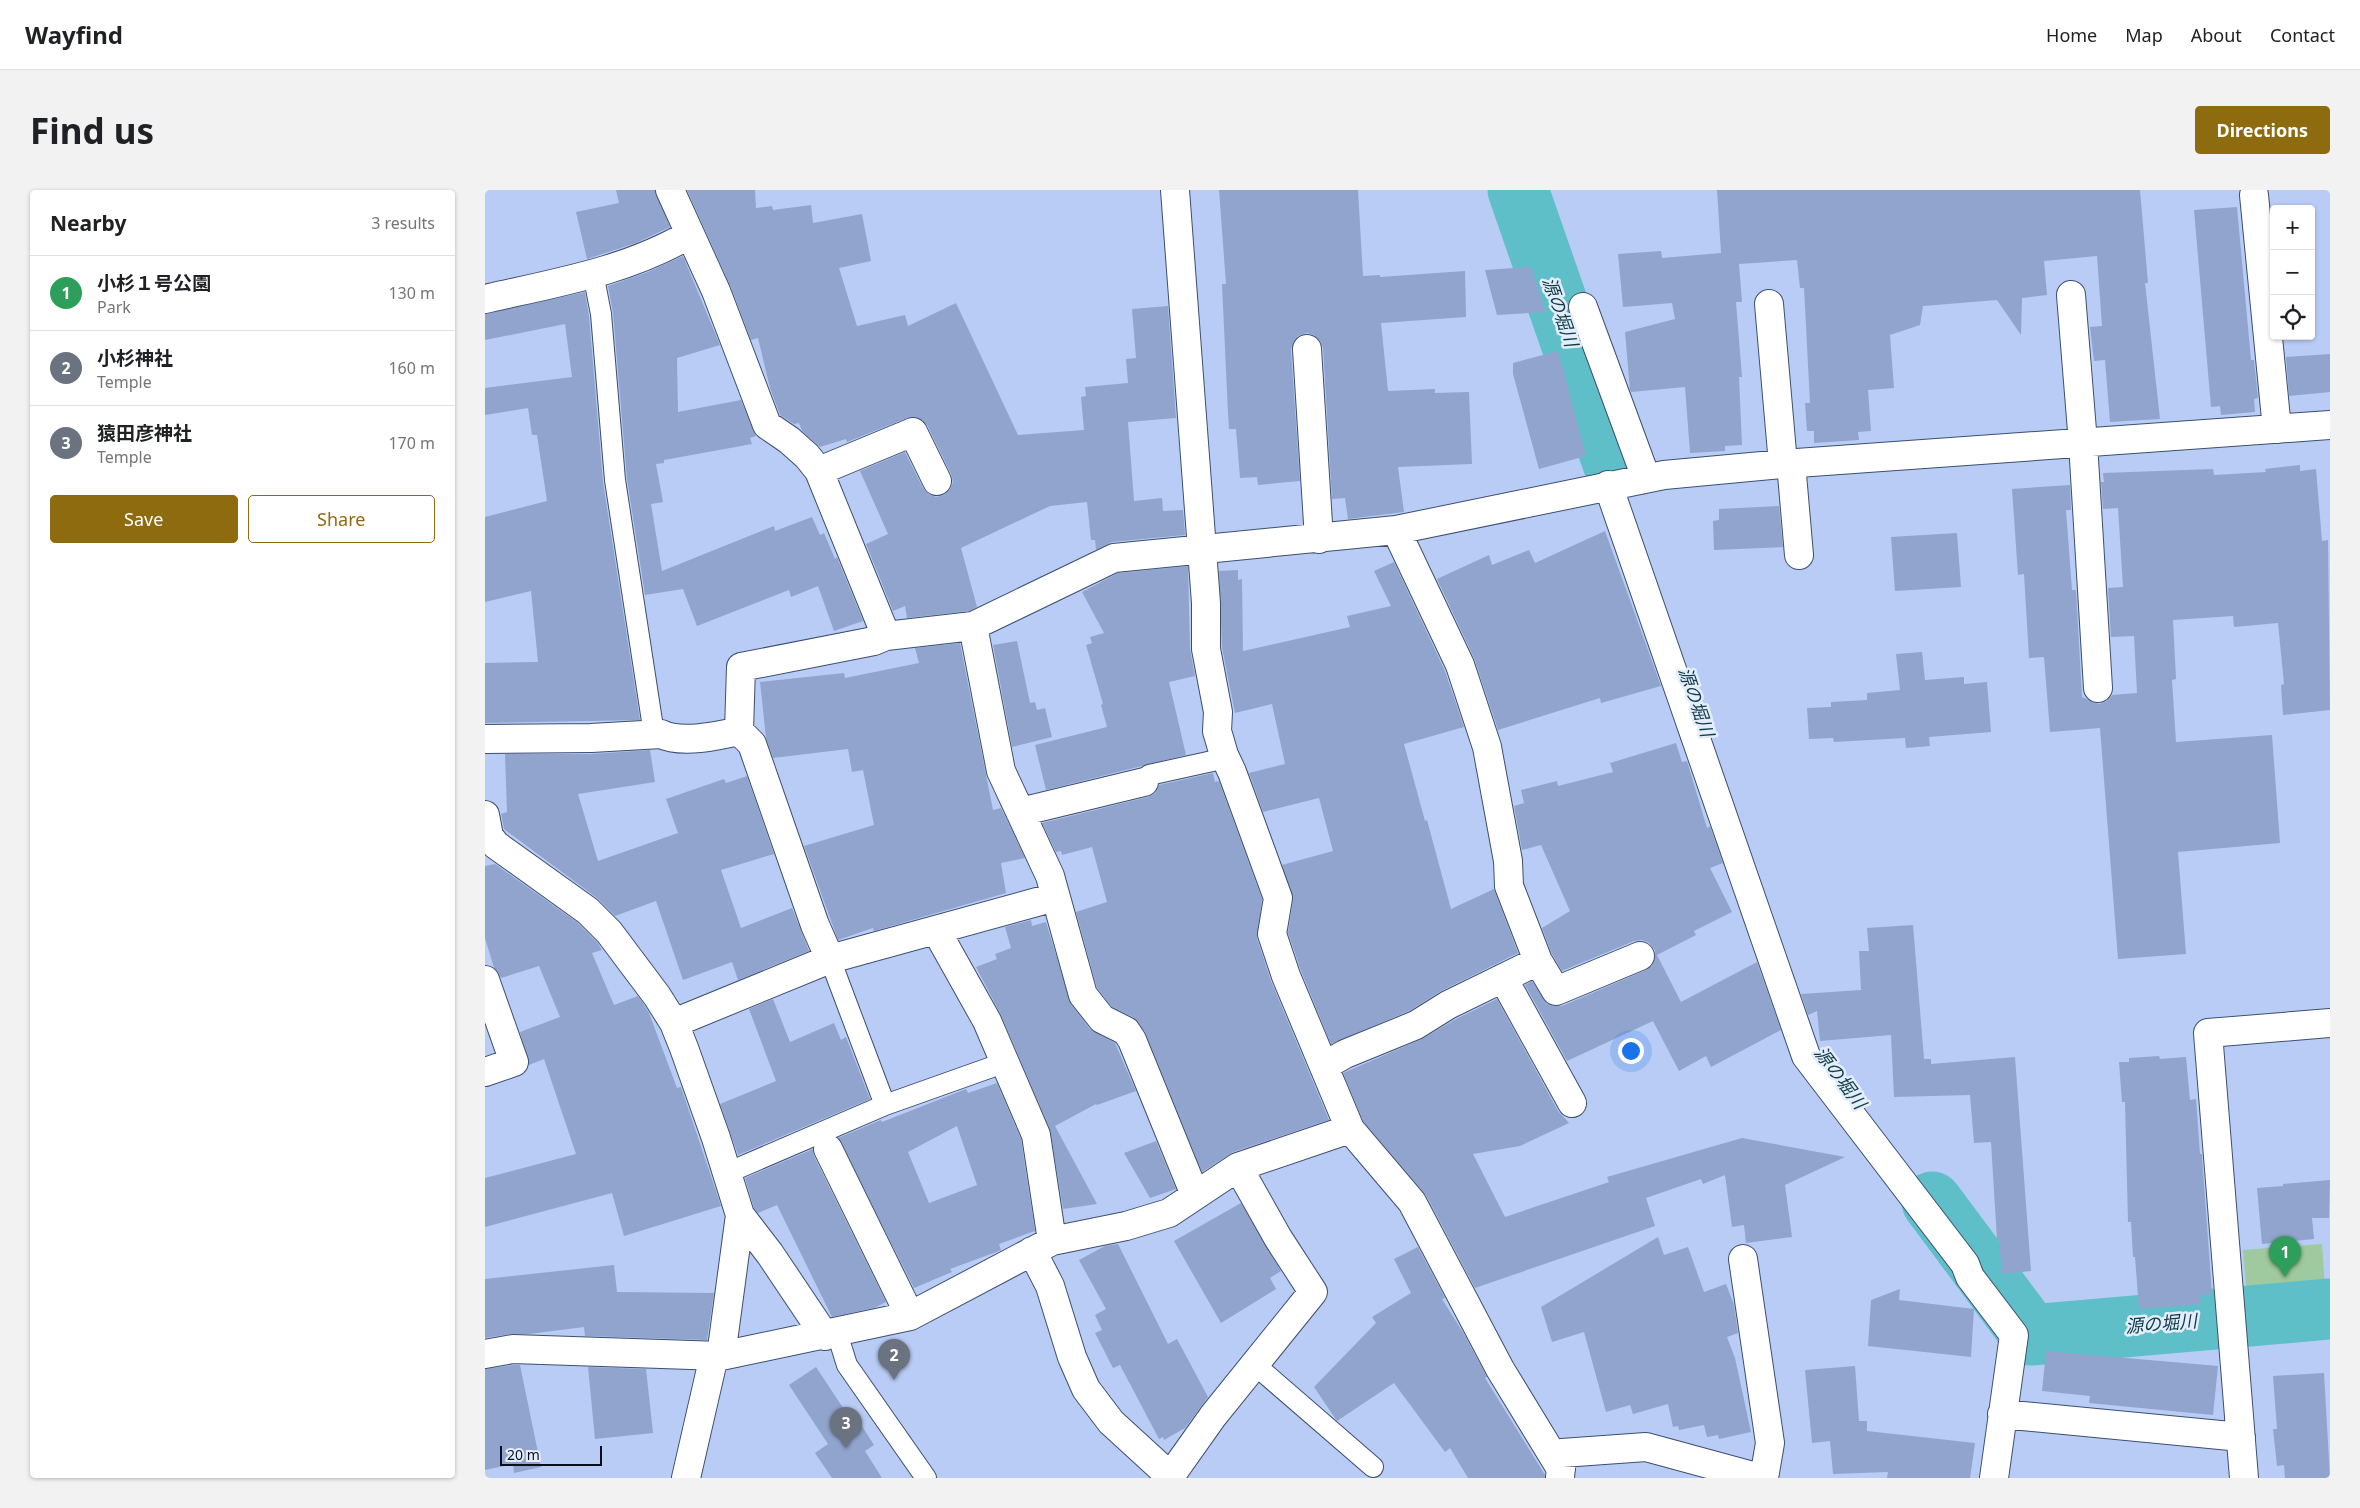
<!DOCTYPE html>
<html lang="en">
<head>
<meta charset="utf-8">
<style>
  :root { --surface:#fff; --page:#f2f2f2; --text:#202124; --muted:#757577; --line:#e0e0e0; --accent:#8f6b10 }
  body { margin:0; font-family:"Noto Sans","Noto Sans JP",sans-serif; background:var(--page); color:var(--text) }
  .controls { position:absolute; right:15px; top:15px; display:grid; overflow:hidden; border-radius:5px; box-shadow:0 1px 4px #0004 }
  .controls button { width:45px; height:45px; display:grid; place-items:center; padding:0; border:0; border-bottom:1px solid var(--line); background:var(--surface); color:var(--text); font:25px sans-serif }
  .scale { position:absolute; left:15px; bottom:12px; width:102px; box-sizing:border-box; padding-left:5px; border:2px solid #090f1e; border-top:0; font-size:14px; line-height:18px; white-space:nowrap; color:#090f1e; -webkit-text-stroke:4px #e4edfe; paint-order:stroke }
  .you { position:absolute; left:1145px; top:860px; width:18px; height:18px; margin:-12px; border:4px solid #fff; border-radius:50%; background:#1a73e8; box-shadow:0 0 0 8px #1a73e833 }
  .badge { display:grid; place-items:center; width:32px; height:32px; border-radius:50%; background:var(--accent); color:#fff; font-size:16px; font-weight:700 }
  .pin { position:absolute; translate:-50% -41px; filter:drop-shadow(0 1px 2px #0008) }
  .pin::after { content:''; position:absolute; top:26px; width:18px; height:15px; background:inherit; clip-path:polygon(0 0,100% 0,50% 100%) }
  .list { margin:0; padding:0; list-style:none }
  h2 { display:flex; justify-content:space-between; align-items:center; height:65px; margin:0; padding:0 20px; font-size:21px }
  h2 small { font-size:16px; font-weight:400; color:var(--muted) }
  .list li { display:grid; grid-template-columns:32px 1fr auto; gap:15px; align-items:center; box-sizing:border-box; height:75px; padding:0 20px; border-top:1px solid var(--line) }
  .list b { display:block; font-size:19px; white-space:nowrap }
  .list p { margin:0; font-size:16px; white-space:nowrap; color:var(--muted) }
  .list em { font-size:16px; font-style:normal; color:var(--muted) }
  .actions { display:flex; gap:10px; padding:15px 20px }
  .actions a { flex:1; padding:11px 0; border:1px solid var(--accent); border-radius:5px; text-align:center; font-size:18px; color:var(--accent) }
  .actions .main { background:var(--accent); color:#fff }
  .icon { flex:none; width:28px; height:28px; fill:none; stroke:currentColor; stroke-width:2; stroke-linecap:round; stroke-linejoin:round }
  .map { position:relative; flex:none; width:1845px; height:1288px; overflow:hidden; border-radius:5px }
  header { display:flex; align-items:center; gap:30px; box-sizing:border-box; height:70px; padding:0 25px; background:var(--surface); border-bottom:1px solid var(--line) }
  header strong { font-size:24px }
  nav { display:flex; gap:28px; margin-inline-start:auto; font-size:18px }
  .intro { display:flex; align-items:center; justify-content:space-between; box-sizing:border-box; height:120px; padding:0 30px }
  h1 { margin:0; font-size:35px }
  .button { padding:12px 22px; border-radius:5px; background:var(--accent); color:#fff; font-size:18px; font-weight:700 }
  main { display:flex; gap:30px; padding:0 30px }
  aside { flex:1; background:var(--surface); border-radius:5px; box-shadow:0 1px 4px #0004 }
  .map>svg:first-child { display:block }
</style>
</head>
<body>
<header>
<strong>Wayfind</strong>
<nav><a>Home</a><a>Map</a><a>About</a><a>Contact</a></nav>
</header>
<div class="intro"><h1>Find us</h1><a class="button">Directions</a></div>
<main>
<aside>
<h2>Nearby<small>3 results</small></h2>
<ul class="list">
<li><span class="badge" style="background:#2e9e5b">1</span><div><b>小杉１号公園</b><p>Park</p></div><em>130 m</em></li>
<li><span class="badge" style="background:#6b7280">2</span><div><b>小杉神社</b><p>Temple</p></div><em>160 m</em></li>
<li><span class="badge" style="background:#6b7280">3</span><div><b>猿田彦神社</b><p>Temple</p></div><em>170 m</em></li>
</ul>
<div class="actions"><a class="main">Save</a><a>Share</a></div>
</aside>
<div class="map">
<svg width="1845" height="1288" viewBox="0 0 1845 1288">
  <rect width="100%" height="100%" fill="#b8ccf6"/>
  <path fill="#9fc99f" d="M1837 1054 1841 1113 1763 1120 1758 1060Z"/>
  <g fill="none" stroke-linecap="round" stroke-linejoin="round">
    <path stroke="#5ebfc9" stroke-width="61" d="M1033 0 1128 273
      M1447 1012 1546 1145 1845 1119"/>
  </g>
  <path fill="#91a4cd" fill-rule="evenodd" d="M131 0H170L185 37 151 53 102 69 91 22 134 13Z
    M202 0H270L271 18 287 16 288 20 326 15 328 33 377 24 386 71 354 78 372 136 420 125 423 136 471 113 533 245 599 240 596 207 601 206 600 197 643 193 641 169 651 168 647 119 683 116 691 228 643 232 649 311 677 308 678 321 698 320 700 345 627 352 611 360 610 350H606L602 312 565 316 476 358 492 417 484 421 422 428 420 416 408 421 381 354 403 344 375 281 420 262 438 298 444 304 451 307 459 305 465 299 468 292 466 284 442 235 437 230 430 227 422 228 362 252 361 249 335 257 317 241 314 233 309 234 295 225 285 198 273 148 266 150 245 95Z
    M734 0H873L878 86 895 85V87L980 81 981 127 896 133 903 201 950 199V203L984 202 987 274 913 277 919 322 863 329 860 308 847 309 838 158 835 151 829 145 822 143 813 146 808 153 806 160 815 291 773 295 772 287 755 288 751 239H744L743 223 737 94H741Z
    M1232 0H1655L1663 93H1660L1675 229 1625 232 1620 170 1609 171 1605 137 1617 136 1612 66 1559 71 1562 105 1537 108 1536 145 1512 110 1438 116 1435 135 1405 145 1409 198 1383 200 1386 241 1373 242 1374 250 1329 253V241H1322L1320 213H1325L1319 98H1315L1312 70 1254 74 1257 112H1251L1257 187H1254L1257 255 1240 256V261L1205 263 1200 197 1146 202 1145 200 1140 142 1190 129 1187 113 1138 117 1133 64 1176 61 1177 68 1236 63Z
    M1752 17 1766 170H1769L1773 208 1769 209 1770 222 1736 225 1735 216 1726 217 1709 20Z
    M198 66 235 155 192 168 193 222 256 210 271 246 265 248 267 254 179 270V273L171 274 178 312 166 314 177 381 289 336 290 341 327 327 335 345 339 343 350 369 352 367 378 431 349 441 333 396 306 407 304 400 212 436 198 399 160 405 142 289 128 123 123 96 163 82Z
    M1046 77 1061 122 1012 125 1000 80Z
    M100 102 104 126 118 292 155 530 0 533V473L53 472 46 401 0 412V327L62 311 52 245H47L43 218 0 225V198L87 187 80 134 0 150V124Z
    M1073 161 1101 266 1054 279 1028 184V173Z
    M1845 164V202L1804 206 1801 167Z
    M1815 275V281L1831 279 1837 351 1843 350 1845 520 1798 525 1796 495 1799 494 1793 433 1749 437 1748 426 1688 430 1691 489 1687 490 1691 552 1787 545 1795 653 1693 662 1701 764 1633 769 1615 538 1565 542 1559 467 1544 468 1539 384 1533 385 1527 299 1585 295 1586 320H1581L1587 400H1591L1597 507 1614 514 1622 511 1627 505 1652 503 1649 446 1626 447 1623 398 1638 397 1633 318 1618 319 1616 292H1619L1618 283 1728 279 1729 285 1781 282 1780 279Z
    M1294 316 1298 357 1229 360 1228 331 1234 330V319Z
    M1120 341 1176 496 1116 513 1115 508 1013 540 989 468 952 389 1004 365 1007 375 1044 360 1050 373Z
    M1472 343 1476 397 1410 401 1406 347Z
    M909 372 960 481 979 537 919 554 940 631 942 630 966 719 1009 699 1033 763 956 801 924 821 846 854 816 781 803 743 808 710 797 675 848 661 834 608 778 622 764 583 800 574 787 514 750 523 737 458 734 381 753 380V390L757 389 758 461 865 437 862 426 906 416 889 381Z
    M703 376 705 459 710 486 684 492 701 565 561 600 550 555 622 537 616 515 618 514 601 455 607 453 605 447 619 443 597 402 633 383Z
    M532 451 545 513 550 512 552 520 560 518 567 547 527 557 508 455Z
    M475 453 508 620 516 618 540 668 516 673 521 703 389 741 388 738 353 750 319 656 389 635 378 580 367 582 363 559 288 568 281 548 275 492 359 483 360 488 434 473 430 458Z
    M1437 462 1440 490 1479 487V494L1502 492 1506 542 1444 547 1445 556 1421 558 1420 548 1349 552 1348 548 1324 549 1322 518 1346 517V512L1382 510V503L1415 500 1411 464Z
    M1191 553 1197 572 1202 571 1222 638 1225 636 1238 673 1225 678 1247 722 1209 741 1211 745 1172 765 1196 812 1272 772 1296 840 1226 877 1221 866 1194 881 1168 831 1082 871 1040 795 1047 791 1062 814 1069 816H1077L1161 780 1167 776 1170 768V760L1164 753 1157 750 1149 751 1077 781 1067 764 1057 738 1085 721 1056 655 1037 660 1029 616 1039 613 1036 600 1072 591 1073 596 1128 582 1125 573Z
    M165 560 170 592 93 604 113 671 193 643 181 609 239 589 241 593 262 586 289 664 236 680 256 738 307 718 324 761 253 790 247 772 198 790 171 711 130 726 112 708 19 639 16 624 22 622 20 564H106Z
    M728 583 730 592 734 591 777 709 772 748 786 791 844 930 748 962 717 982 660 842 648 827 627 817 612 798 591 722 622 712 607 657 577 665 576 661 571 662 557 633 663 607 670 603 674 595Z
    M10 674 93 733 112 752 117 760 107 763 129 815 153 806 159 815 164 823 192 898 196 897 236 1016 139 1046 127 1003 0 1037V988L91 964 59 869 44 875 35 842 75 827 54 776 16 788 9 778 0 748V676Z
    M546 730 547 736 561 732 586 814 605 839 630 853 651 901 612 915 611 914 570 936 612 1014 578 1019 565 939 516 825 491 777 512 769 510 764 526 758 520 737Z
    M1428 735 1439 869H1446V874L1530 867 1546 1081 1517 1084 1514 1050H1512L1506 952 1489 953 1485 905 1409 907 1406 845 1335 851 1332 821 1323 825 1316 804 1376 800 1374 761H1384L1382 738Z
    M288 809 305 852 349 833 356 850 361 847 385 909 253 965 235 914 291 891 264 819Z
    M1012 809 1073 921 1084 933 1035 956 988 964 1020 1027 1124 992 1122 987 1257 948 1360 967 1300 995 1307 1047 1261 1053 1259 1035 1247 1037 1240 985 1218 994 1216 989 1161 1008 1170 1036 990 1098 941 1005 878 931 858 883 937 849 971 829Z
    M1674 866 1675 869 1701 867 1705 910 1711 909 1715 964H1717V967L1727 1104 1715 1105 1716 1114 1654 1119 1650 1067H1648L1646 1032H1643L1640 912H1637L1634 872H1644V868Z
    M512 893 536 949 550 1041 514 1054 516 1060 514 1061 465 1079 467 1082 429 1098 353 948 396 930 397 932 481 899 483 903ZM472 936 492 995 444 1013 423 962Z
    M671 951 691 999 665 1008 639 963Z
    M328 959 329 966 401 1112 389 1118 347 1127 292 1015 273 1023 269 1018 260 988Z
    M1845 990 1844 1028H1827L1829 1049 1777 1054 1772 998 1798 996V994Z
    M756 1013 796 1081 785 1088 791 1099 736 1133 689 1051Z
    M1173 1047 1179 1065 1203 1057 1219 1102 1241 1094 1249 1115 1253 1143 1242 1147 1250 1168 1266 1242 1234 1249 1233 1245 1222 1247 1219 1235 1194 1240 1193 1236 1188 1237 1183 1214 1148 1224 1145 1215 1121 1222 1099 1142 1067 1152 1056 1117Z
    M633 1054 683 1154 692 1149 723 1207 700 1238 679 1250 678 1247 674 1249 635 1175 628 1178 610 1143 617 1140 610 1125 621 1119 594 1070 620 1056Z
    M933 1057 960 1108 957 1109 979 1144 1002 1187 1000 1188 1060 1285V1288H983L965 1258 960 1262 909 1193 852 1231 829 1197 891 1133 887 1127 926 1103 909 1069Z
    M129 1075 132 1102 229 1103 222 1150 100 1146 99 1137 44 1144H25L0 1148V1089Z
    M1415 1099 1414 1110 1489 1119 1486 1167 1383 1156 1386 1110Z
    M1561 1161 1733 1176 1728 1225 1604 1213 1605 1206 1557 1201Z
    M29 1175H35L56 1277 29 1283 28 1274 0 1280V1179Z
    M1370 1176 1374 1231H1382V1241L1490 1253 1485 1288H1402L1403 1282 1348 1284 1345 1251 1327 1253 1320 1180Z
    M103 1177 161 1179 168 1243 110 1249Z
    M331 1177 370 1236 375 1233 389 1255 380 1261 397 1288H347L330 1263 343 1254 304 1195Z
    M1839 1183 1845 1288H1800L1799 1275 1792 1276 1788 1239H1792L1788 1186Z"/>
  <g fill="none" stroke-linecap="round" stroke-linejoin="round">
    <defs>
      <path id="service" d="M108 83 116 124 130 290 169 544
        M659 592 664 585 741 568
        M345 769 400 915
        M242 983 400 915 521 872
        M352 1143 362 1175 441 1288
        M769 1174 888 1277"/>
      <path id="minor" d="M185 0 231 101 282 235 304 250 322 266 334 281 401 446
        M690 0 721 413V459L733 522 732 541 739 565 747 582 793 708 787 744 801 786 865 939 927 1012 1015 1179 1076 1279
        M1769 5 1792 239
        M1586 105 1598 253 1613 498
        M0 109C70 93 143 81 205 44
        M1284 114 1298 274
        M1098 117 1161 288
        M822 159 834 349
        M1306 273 1314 365
        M334 281 428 242 452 291
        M1123 295 1321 866 1480 1074 1485 1087 1529 1145 1509 1288
        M488 436 516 581 565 686 598 805 617 829 641 841 647 850 710 1005
        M0 549 106 548 176 544C196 554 233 546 254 541
        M535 622 659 592
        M0 625 4 646 11 655 103 721 124 742 172 806 189 833 199 858 231 948 255 1025 285 1064 340 1146
        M451 740 502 831 551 945 567 1051
        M345 769 330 735 267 554 254 541 256 477 389 451 401 446 488 436 629 368 911 340 1179 285 1298 274 1845 235
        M1053 771 1071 801 1155 766
        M1018 788 1087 913
        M0 790 29 872 0 882
        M189 833 345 769 570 707
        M839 876 860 864 931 835 963 815 1053 771 1024 696 1023 671 1002 557 975 475 911 340
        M343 959 425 1126
        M547 1061 565 1096 587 1167 601 1199 626 1232 685 1286
        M1258 1069 1285 1253 1279 1288
        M0 1164 28 1159 236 1166 425 1126 567 1051 641 1036 684 1023 753 977 865 939
        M236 1166 255 1025
        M1517 1224 1756 1247
        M201 1288 229 1166
        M684 1288 728 1226 828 1102 793 1048 753 977
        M1075 1288 1077 1263 1161 1257 1275 1288
        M1759 1288 1723 843 1845 833"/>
    </defs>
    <use href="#service" stroke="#3d4e71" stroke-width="22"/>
    <use href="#minor" stroke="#3d4e71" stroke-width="30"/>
    <use href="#service" stroke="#fff" stroke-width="20"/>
    <use href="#minor" stroke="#fff" stroke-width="28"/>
  </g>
  <g text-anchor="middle" stroke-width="5" stroke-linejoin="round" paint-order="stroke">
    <g font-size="18" font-style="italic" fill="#0f3d42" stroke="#e4edfe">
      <text transform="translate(1075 122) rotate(71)" y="6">源の堀川</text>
      <text transform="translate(1211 512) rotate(71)" y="6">源の堀川</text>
      <text transform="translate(1355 888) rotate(53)" y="6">源の堀川</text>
      <text transform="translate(1676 1134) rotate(-5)" y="6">源の堀川</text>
    </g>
  </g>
</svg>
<div class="controls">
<button>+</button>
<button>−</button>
<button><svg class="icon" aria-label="locate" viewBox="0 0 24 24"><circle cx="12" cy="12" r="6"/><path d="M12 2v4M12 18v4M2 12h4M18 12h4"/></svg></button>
</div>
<div class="scale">20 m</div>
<div class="you"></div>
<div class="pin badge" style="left:1800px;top:1087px;background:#2e9e5b">1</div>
<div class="pin badge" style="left:409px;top:1190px;background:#6b7280">2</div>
<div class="pin badge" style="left:361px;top:1258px;background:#6b7280">3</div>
</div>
</main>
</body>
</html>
